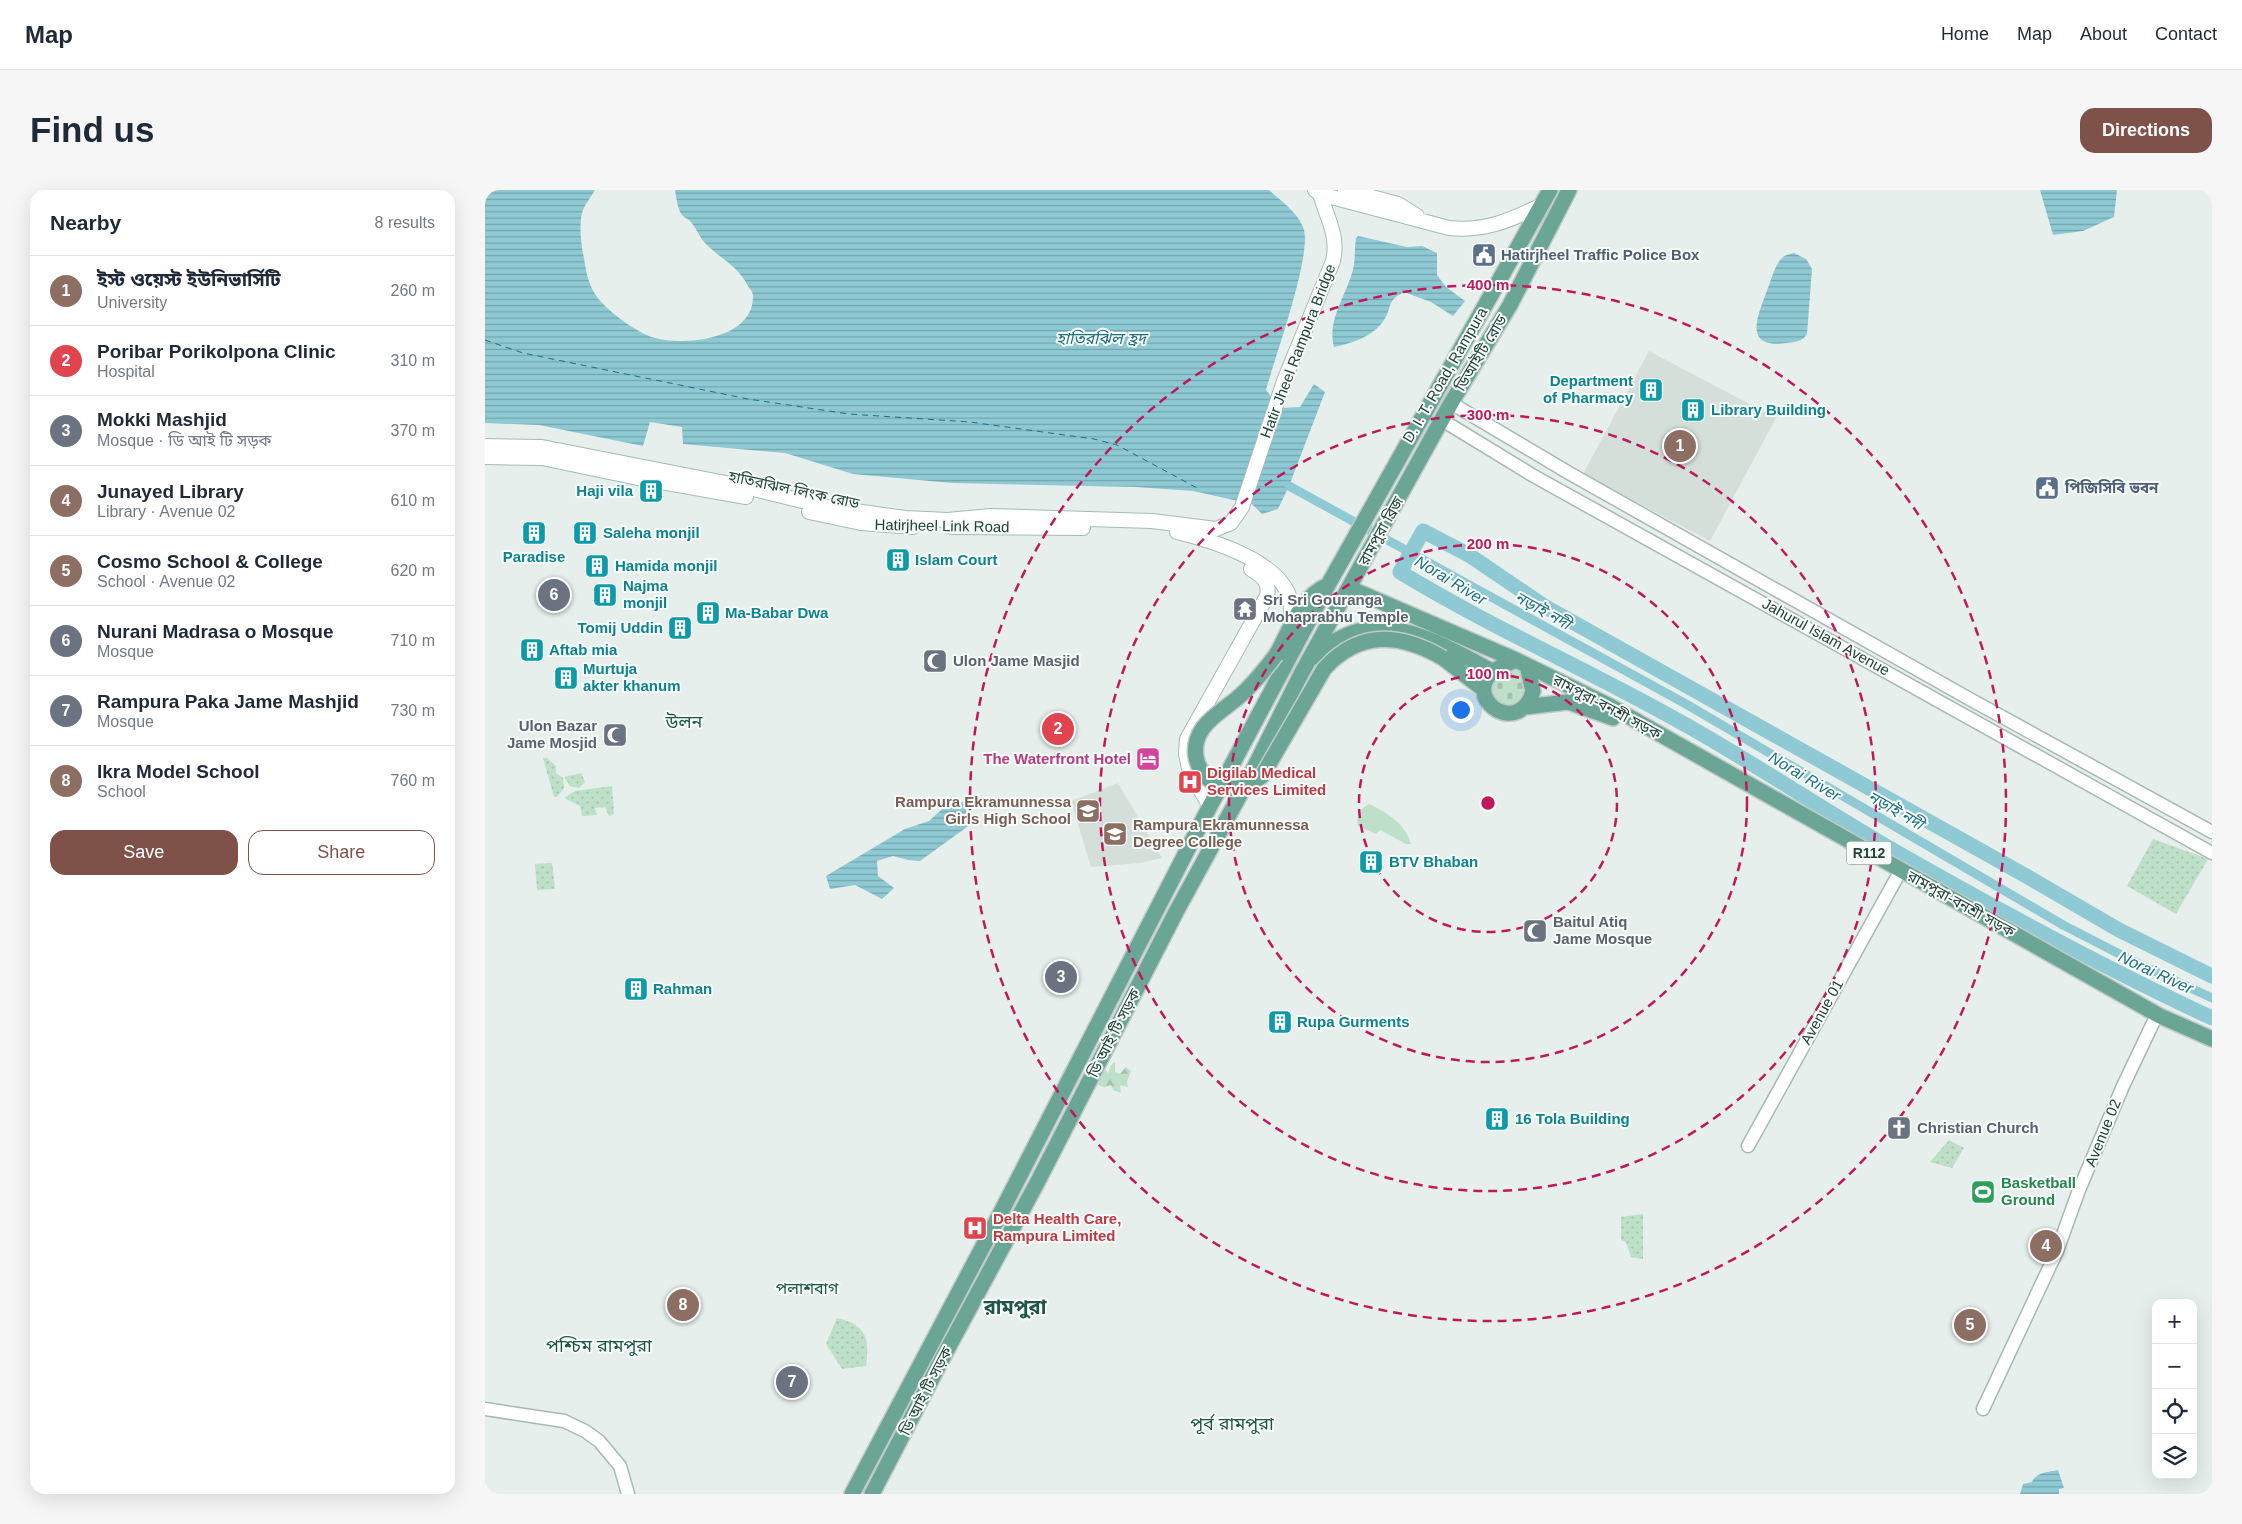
<!DOCTYPE html>
<html lang="en">
<head>
<meta charset="utf-8">
<style>
  :root { --surface:#fff; --page:#f6f6f7; --text:#1f2937; --muted:#747a83; --line:#e0e1e3; --accent:#7f5249 }
  body { margin:0; font-family:Helvetica,"Noto Sans Bengali",sans-serif; background:var(--page); color:var(--text) }
  .controls { position:absolute; right:15px; bottom:15px; display:grid; overflow:hidden; border-radius:10px; box-shadow:0 5px 20px #0002 }
  .controls button { width:45px; height:45px; display:grid; place-items:center; padding:0; border:0; border-bottom:1px solid var(--line); background:var(--surface); color:var(--text); font:25px sans-serif }
  .you { position:absolute; left:975px; top:519px; width:18px; height:18px; margin:-12px; border:4px solid #fff; border-radius:50%; background:#1a73e8; box-shadow:0 0 0 8px #1a73e833 }
  .badge { display:grid; place-items:center; width:32px; height:32px; border-radius:50%; background:var(--accent); color:#fff; font-size:16px; font-weight:700 }
  .pin { position:absolute; translate:-50% -50%; border:2px solid #fff; box-shadow:0 1px 5px #0006 }
  .list { margin:0; padding:0; list-style:none }
  h2 { display:flex; justify-content:space-between; align-items:center; height:65px; margin:0; padding:0 20px; font-size:21px }
  h2 small { font-size:16px; font-weight:400; color:var(--muted) }
  .list li { display:grid; grid-template-columns:32px 1fr auto; gap:15px; align-items:center; box-sizing:border-box; height:70px; padding:0 20px; border-top:1px solid var(--line) }
  .list b { display:block; font-size:19px; white-space:nowrap }
  .list p { margin:0; font-size:16px; white-space:nowrap; color:var(--muted) }
  .list em { font-size:16px; font-style:normal; color:var(--muted) }
  .actions { display:flex; gap:10px; padding:15px 20px }
  .actions a { flex:1; padding:11px 0; border:1px solid var(--accent); border-radius:15px; text-align:center; font-size:18px; color:var(--accent) }
  .actions .main { background:var(--accent); color:#fff }
  .icon { flex:none; width:28px; height:28px; fill:none; stroke:currentColor; stroke-width:2; stroke-linecap:round; stroke-linejoin:round }
  .map { position:relative; flex:none; width:1727px; height:1304px; overflow:hidden; border-radius:15px }
  header { display:flex; align-items:center; gap:30px; box-sizing:border-box; height:70px; padding:0 25px; background:var(--surface); border-bottom:1px solid var(--line) }
  header strong { font-size:24px }
  nav { display:flex; gap:28px; margin-inline-start:auto; font-size:18px }
  .intro { display:flex; align-items:center; justify-content:space-between; box-sizing:border-box; height:120px; padding:0 30px }
  h1 { margin:0; font-size:35px }
  .button { padding:12px 22px; border-radius:15px; background:var(--accent); color:#fff; font-size:18px; font-weight:700 }
  main { display:flex; gap:30px; padding:0 30px }
  aside { flex:1; background:var(--surface); border-radius:15px; box-shadow:0 5px 20px #0002 }
  .map>svg:first-child { display:block }
</style>
</head>
<body>
<header>
<strong>Map</strong>
<nav><a>Home</a><a>Map</a><a>About</a><a>Contact</a></nav>
</header>
<div class="intro"><h1>Find us</h1><a class="button">Directions</a></div>
<main>
<aside>
<h2>Nearby<small>8 results</small></h2>
<ul class="list">
<li><span class="badge" style="background:#8d6e63">1</span><div><b>ইস্ট ওয়েস্ট ইউনিভার্সিটি</b><p>University</p></div><em>260 m</em></li>
<li><span class="badge" style="background:#e0444e">2</span><div><b>Poribar Porikolpona Clinic</b><p>Hospital</p></div><em>310 m</em></li>
<li><span class="badge" style="background:#6b7280">3</span><div><b>Mokki Mashjid</b><p>Mosque · ডি আই টি সড়ক</p></div><em>370 m</em></li>
<li><span class="badge" style="background:#8d6e63">4</span><div><b>Junayed Library</b><p>Library · Avenue 02</p></div><em>610 m</em></li>
<li><span class="badge" style="background:#8d6e63">5</span><div><b>Cosmo School &amp; College</b><p>School · Avenue 02</p></div><em>620 m</em></li>
<li><span class="badge" style="background:#6b7280">6</span><div><b>Nurani Madrasa o Mosque</b><p>Mosque</p></div><em>710 m</em></li>
<li><span class="badge" style="background:#6b7280">7</span><div><b>Rampura Paka Jame Mashjid</b><p>Mosque</p></div><em>730 m</em></li>
<li><span class="badge" style="background:#8d6e63">8</span><div><b>Ikra Model School</b><p>School</p></div><em>760 m</em></li>
</ul>
<div class="actions"><a class="main">Save</a><a>Share</a></div>
</aside>
<div class="map">
<svg width="1727" height="1304" viewBox="0 0 1727 1304">
  <defs>
    <pattern id="forest-firs" width="22" height="20" patternUnits="userSpaceOnUse" patternTransform="scale(1.25)"><rect width="22" height="20" fill="#bfe0c8"/><path d="M5 1l3.5 6h-7zM16 11l3.5 6h-7z" fill="#a4c1ad"/></pattern>
    <pattern id="cemetery-stones" width="16" height="16" patternUnits="userSpaceOnUse" patternTransform="scale(1.25)"><rect width="16" height="16" fill="#bfe0c8"/><path d="M2 7V4a2 2 0 0 1 4 0v3zM10 15v-3a2 2 0 0 1 4 0v3z" fill="#a4c1ad"/></pattern>
    <pattern id="park-dots" width="8" height="8" patternUnits="userSpaceOnUse" patternTransform="scale(1.25)"><rect width="8" height="8" fill="#bfe0c8"/><path d="M2 2h.1M6 6h.1" fill="none" stroke="#a4c1ad" stroke-width="1.8" stroke-linecap="round"/></pattern>
    <pattern id="water-rules" width="6" height="5" patternUnits="userSpaceOnUse" patternTransform="scale(1.25)"><rect width="6" height="5" fill="#8ec9d4"/><path d="M0 2.5h6" fill="none" stroke="#74a5ad"/></pattern>
  </defs>
  <rect width="100%" height="100%" fill="#e6efeb"/>
  <path fill="#d4dfda" d="M1164 161 1291 228 1225 351 1098 284Z
    M633 593 677 668 655 673 606 677 586 611Z"/>
  <path fill="#bfe0c8" d="M884 614C901 622 921 634 926 654H921L895 640 891 644 873 636 872 630 878 618Z"/>
  <path fill="url(#forest-firs)" d="M630 872V882L635 884 641 877 646 881 642 892 643 897 635 895 636 903 628 900 626 895 619 897 610 894 615 892 614 888 619 878 623 883 626 875Z"/>
  <path fill="url(#cemetery-stones)" d="M1025 478 1037 482 1045 502 1029 518 1012 513 1006 503V491Z"/>
  <path fill="url(#park-dots)" d="M58 568H62L71 576V583L78 588 79 598 72 607H69Z
    M96 583 100 592 94 598 85 596 79 587Z
    M127 596 129 624 124 626 120 617 110 618 112 625 97 626 95 616 79 608 90 601Z
    M1668 649 1723 669 1691 724 1642 696Z
    M67 673 70 699 52 700 50 674Z
    M1464 950 1479 958 1467 978 1445 972Z
    M1158 1024V1069L1146 1067 1141 1052 1136 1050V1027Z
    M352 1128C381 1135 385 1147 381 1176L357 1179 341 1154Z"/>
  <path fill="url(#water-rules)" d="M0 0H110C106 7 99 15 97 23 94 36 96 55 99 68 101 81 103 93 110 104 119 119 153 144 170 148 201 156 269 149 268 106 268 102 265 99 263 96 253 76 236 69 221 54 214 47 212 39 206 32 204 29 199 28 197 25 193 20 191 7 190 0H784C796 11 815 24 819 40 826 68 790 167 781 200L795 218 815 217 829 194 840 202 804 296 793 319 777 324 767 314 708 301 651 297 467 293 368 284 300 263 198 254 197 237 165 232 158 256 54 235 0 233Z
    M1555 0H1632L1629 27 1598 41 1568 45Z
    M873 46 922 57 937 56 952 63V85L961 97 980 111 968 126 946 112 919 102C901 111 908 116 899 130 888 147 867 153 849 157 842 131 860 107 867 83 871 71 869 60 871 48Z
    M1309 63 1321 69 1327 79 1322 144C1318 151 1311 152 1302 153 1258 159 1272 128 1281 103 1286 92 1289 75 1298 67 1301 65 1305 64 1309 63Z
    M465 612H478L486 634 435 671 423 670 408 666 392 671 393 686 409 698 397 709 370 695 345 699 341 686 420 639 444 631Z
    M1573 1280 1579 1298 1574 1299V1304H1535L1538 1294 1547 1292C1551 1282 1564 1282 1573 1280Z"/>
  <g fill="none" stroke-linecap="round" stroke-linejoin="round">
    <path stroke="#8ec9d4" stroke-width="9" d="M804 296 1201 514 1578 735 1654 774 1727 808"/>
    <path stroke="#8ec9d4" stroke-width="15" d="M1727 786 1634 740 1543 687 1059 416 984 365 938 341 915 382C1012 441 1117 486 1215 543 1279 580 1341 621 1406 659 1511 719 1617 777 1727 828"/>
    <path stroke="#1c6f80" stroke-width="1" stroke-dasharray="6 5" stroke-linecap="butt" d="M0 150 38 163 263 209 364 224 485 232 609 249 632 255 714 299"/>
    <defs>
      <path id="tertiary" d="M966 213 1084 283 1481 507 1727 642
        M957 230 1047 285 1727 663
        M1263 956 1411 689
        M0 1219 79 1231 100 1241 114 1251 135 1276 143 1304
        M1498 1219 1572 1061 1594 1000 1638 896 1668 833"/>
      <path id="secondary" d="M830 0 835 4 964 38C999 42 1026 30 1057 15
        M860 0 913 14 932 26
        M0 256 57 257 256 296 342 317 420 328 463 330 505 326 667 331 731 339 746 333 757 317 799 191 848 71C854 46 842 28 835 4
        M0 267 57 268 148 287 261 307
        M324 322 376 333 428 337
        M467 337 598 338
        M692 342C725 350 785 368 802 401 808 413 806 426 805 438
        M725 616 705 583 701 564 702 549 782 406C785 392 777 386 766 379"/>
      <path id="primary" d="M864 398 1031 470
        M791 465C806 439 814 408 843 395
        M830 467C888 410 948 450 1007 481
        M958 468 998 499
        M1042 476 1048 501C1035 546 982 513 1004 485 1010 478 1022 474 1031 470L1125 516 1675 826 1727 849
        M1040 517 1083 512 1128 528
        M367 1304 513 1028 725 616 843 395 1065 0
        M387 1304 456 1171 552 993 691 722 762 592 816 484 966 213 1025 115 1084 0"/>
    </defs>
    <use href="#tertiary" stroke="#a8b8b2" stroke-width="15"/>
    <use href="#secondary" stroke="#a4bbb3" stroke-width="16"/>
    <use href="#primary" stroke="#c2cac8" stroke-width="18"/>
    <use href="#tertiary" stroke="#fff" stroke-width="12"/>
    <use href="#secondary" stroke="#fff" stroke-width="14"/>
    <use href="#primary" stroke="#6aa596" stroke-width="15"/>
    <defs>
      <path id="primary-bridge" d="M791 465C781 478 771 491 758 503 746 515 728 524 718 538 692 575 739 621 777 586L839 479C874 440 915 443 958 468"/>
    </defs>
    <use href="#primary-bridge" stroke="#c2cac8" stroke-width="18" stroke-linecap="butt"/>
    <use href="#primary-bridge" stroke="#6aa596" stroke-width="15"/>
  </g>
  <g fill="none" stroke="#c2185b" stroke-width="2.5" stroke-dasharray="9 6">
    <circle cx="1003" cy="613" r="129"/>
    <circle cx="1003" cy="613" r="259"/>
    <circle cx="1003" cy="613" r="388"/>
    <circle cx="1003" cy="613" r="518"/>
  </g>
  <defs>
    <symbol id="civic-square" viewBox="-11 -11 22 22"><rect x="-9" y="-9" width="18" height="18" rx="4" fill="#5c6f8a" stroke="#f7fbf9"/><path d="M-.6-6.5H3V-4.5H.6V-3L4-1V1h2V6H-6V1h2V-1L-.6-3ZM-1.2 2.5V6h2.4V2.5Z" fill="#fff"/></symbol>
    <symbol id="building-square" viewBox="-11 -11 22 22"><rect x="-9" y="-9" width="18" height="18" rx="4" fill="#0f9aa8" stroke="#f7fbf9"/><path d="M-4-6H4V6H1V3H-1V6H-4ZM-2.5-4.3h1.7v1.8h-1.7ZM.8-4.3h1.7v1.8H.8ZM-2.5-1h1.7V.8h-1.7ZM.8-1h1.7V.8H.8Z" fill="#fff"/></symbol>
    <symbol id="temple-square" viewBox="-11 -11 22 22"><rect x="-9" y="-9" width="18" height="18" rx="4" fill="#6b7280" stroke="#f7fbf9"/><path d="M0-6L5-2H3V0L6.5 2.5H4V6H1.5V3h-3V6H-4V2.5H-6.5L-3 0V-2H-5Z" fill="#fff"/></symbol>
    <symbol id="mosque-square" viewBox="-11 -11 22 22"><rect x="-9" y="-9" width="18" height="18" rx="4" fill="#6b7280" stroke="#f7fbf9"/><path d="M3.5-4.9A6 6 0 1 0 3.5 4.9A5 5 0 1 1 3.5-4.9Z" fill="#fff"/></symbol>
    <symbol id="hotel-square" viewBox="-11 -11 22 22"><rect x="-9" y="-9" width="18" height="18" rx="4" fill="#d1479c" stroke="#f7fbf9"/><path d="M-6-4.5h1.5V1H6V5H4.5V3h-9V5H-6ZM-4 0a1.8 1.8 0 1 1 3.6 0ZM.5 0V-2.5h3Q6-2.5 6 0Z" fill="#fff"/></symbol>
    <symbol id="hospital-square" viewBox="-11 -11 22 22"><rect x="-9" y="-9" width="18" height="18" rx="4" fill="#e0444e" stroke="#f7fbf9"/><path d="M-5-5h3v3.5h4V-5h3V5h-3V1.5h-4V5h-3Z" fill="#fff"/></symbol>
    <symbol id="school-square" viewBox="-11 -11 22 22"><rect x="-9" y="-9" width="18" height="18" rx="4" fill="#8d6e63" stroke="#f7fbf9"/><path d="M0-5L7-2L0 1L-7-2ZM-4 1L0 2.5L4 1V4Q0 6-4 4Z" fill="#fff"/></symbol>
    <symbol id="university-square" viewBox="-11 -11 22 22"><rect x="-9" y="-9" width="18" height="18" rx="4" fill="#8d6e63" stroke="#f7fbf9"/><path d="M0-5L7-2L0 1L-7-2ZM-4 1L0 2.5L4 1V4Q0 6-4 4Z" fill="#fff"/></symbol>
    <symbol id="church-square" viewBox="-11 -11 22 22"><rect x="-9" y="-9" width="18" height="18" rx="4" fill="#6b7280" stroke="#f7fbf9"/><path d="M-1.2-6h2.4v3.5h3.3v2.4h-3.3V6h-2.4V-.1h-3.3v-2.4h3.3Z" fill="#fff"/></symbol>
    <symbol id="stadium-square" viewBox="-11 -11 22 22"><rect x="-9" y="-9" width="18" height="18" rx="4" fill="#2e9e5b" stroke="#f7fbf9"/><path d="M0-5a6.5 5 0 1 0 0 10a6.5 5 0 1 0 0-10ZM-3.5-1.8h7v3.6h-7Z" fill="#fff"/></symbol>
  </defs>
  <g fill-rule="evenodd">
    <use href="#civic-square" x="985" y="51" width="28" height="28"/>
    <use href="#building-square" x="1152" y="186" width="28" height="28"/>
    <use href="#building-square" x="1194" y="206" width="28" height="28"/>
    <use href="#civic-square" x="1548" y="284" width="28" height="28"/>
    <use href="#building-square" x="152" y="287" width="28" height="28"/>
    <use href="#building-square" x="35" y="329" width="28" height="28"/>
    <use href="#building-square" x="86" y="329" width="28" height="28"/>
    <use href="#building-square" x="399" y="356" width="28" height="28"/>
    <use href="#building-square" x="98" y="362" width="28" height="28"/>
    <use href="#building-square" x="106" y="391" width="28" height="28"/>
    <use href="#temple-square" x="746" y="405" width="28" height="28"/>
    <use href="#building-square" x="209" y="409" width="28" height="28"/>
    <use href="#building-square" x="181" y="424" width="28" height="28"/>
    <use href="#building-square" x="33" y="446" width="28" height="28"/>
    <use href="#mosque-square" x="436" y="457" width="28" height="28"/>
    <use href="#building-square" x="67" y="474" width="28" height="28"/>
    <use href="#mosque-square" x="116" y="531" width="28" height="28"/>
    <use href="#hotel-square" x="649" y="555" width="28" height="28"/>
    <use href="#hospital-square" x="691" y="578" width="28" height="28"/>
    <use href="#school-square" x="589" y="607" width="28" height="28"/>
    <use href="#university-square" x="616" y="630" width="28" height="28"/>
    <use href="#building-square" x="872" y="658" width="28" height="28"/>
    <use href="#mosque-square" x="1036" y="727" width="28" height="28"/>
    <use href="#building-square" x="137" y="785" width="28" height="28"/>
    <use href="#building-square" x="781" y="818" width="28" height="28"/>
    <use href="#building-square" x="998" y="915" width="28" height="28"/>
    <use href="#church-square" x="1400" y="924" width="28" height="28"/>
    <use href="#stadium-square" x="1484" y="988" width="28" height="28"/>
    <use href="#hospital-square" x="476" y="1024" width="28" height="28"/>
  </g>
  <g text-anchor="middle" stroke-width="4" stroke-linejoin="round" paint-order="stroke">
    <rect fill="#f7fbf9" stroke="#637a73" stroke-width="1" x="1361.5" y="651.5" width="45" height="23" rx="4"/>
    <g font-size="14" font-weight="bold" fill="#24423a">
      <text x="1384" y="668">R112</text>
    </g>
    <g font-size="15" font-weight="bold" fill="#4e5e75" stroke="#f7fbf9" text-anchor="start">
      <text x="1016" y="70">Hatirjheel Traffic Police Box</text>
      <text x="1580" y="303">পিজিসিবি ভবন</text>
    </g>
    <g font-size="15" fill="#24423a" stroke="#f7fbf9">
      <text transform="translate(813 161) rotate(-69)" y="5">Hatir Jheel Rampura Bridge</text>
      <text transform="translate(996 163) rotate(-59)" y="5">ডিআইটি রোড</text>
      <text transform="translate(960 185) rotate(-60)" y="5">D. I. T. Road, Rampura</text>
      <text transform="translate(309 300) rotate(12)" y="5">হাতিরঝিল লিংক রোড</text>
      <text transform="translate(457 336) rotate(1)" y="5">Hatirjheel Link Road</text>
      <text transform="translate(896 341) rotate(-61)" y="5">রামপুরা ব্রিজ</text>
      <text transform="translate(1341 447) rotate(29)" y="5">Jahurul Islam Avenue</text>
      <text transform="translate(1122 517) rotate(28)" y="5">রামপুরা-বনশ্রী সড়ক</text>
      <text transform="translate(1476 714) rotate(29)" y="5">রামপুরা-বনশ্রী সড়ক</text>
      <text transform="translate(1337 822) rotate(-61)" y="5">Avenue 01</text>
      <text transform="translate(629 843) rotate(-63)" y="5">ডি আই টি সড়ক</text>
      <text transform="translate(1618 943) rotate(-68)" y="5">Avenue 02</text>
      <text transform="translate(441 1201) rotate(-63)" y="5">ডি আই টি সড়ক</text>
    </g>
    <g font-size="15" font-weight="bold" fill="#0d838f" stroke="#f7fbf9" text-anchor="start">
      <text x="1148" y="196" text-anchor="end">Department<tspan x="1148" dy="17">of Pharmacy</tspan></text>
      <text x="1226" y="225">Library Building</text>
      <text x="148" y="306" text-anchor="end">Haji vila</text>
      <text x="118" y="348">Saleha monjil</text>
      <text x="49" y="372" text-anchor="middle">Paradise</text>
      <text x="430" y="375">Islam Court</text>
      <text x="130" y="381">Hamida monjil</text>
      <text x="138" y="401">Najma<tspan x="138" dy="17">monjil</tspan></text>
      <text x="240" y="428">Ma-Babar Dwa</text>
      <text x="178" y="443" text-anchor="end">Tomij Uddin</text>
      <text x="64" y="465">Aftab mia</text>
      <text x="98" y="484">Murtuja<tspan x="98" dy="17">akter khanum</tspan></text>
      <text x="904" y="677">BTV Bhaban</text>
      <text x="168" y="804">Rahman</text>
      <text x="812" y="837">Rupa Gurments</text>
      <text x="1030" y="934">16 Tola Building</text>
    </g>
    <g font-size="15" font-weight="bold" fill="#5b616d" stroke="#f7fbf9" text-anchor="start">
      <text x="778" y="415">Sri Sri Gouranga<tspan x="778" dy="17">Mohaprabhu Temple</tspan></text>
      <text x="468" y="476">Ulon Jame Masjid</text>
      <text x="112" y="541" text-anchor="end">Ulon Bazar<tspan x="112" dy="17">Jame Mosjid</tspan></text>
      <text x="1068" y="737">Baitul Atiq<tspan x="1068" dy="17">Jame Mosque</tspan></text>
      <text x="1432" y="943">Christian Church</text>
    </g>
    <g font-size="15" font-weight="bold" fill="#b23c85" stroke="#f7fbf9" text-anchor="end">
      <text x="646" y="574">The Waterfront Hotel</text>
    </g>
    <g font-size="15" font-weight="bold" fill="#be3a42" stroke="#f7fbf9" text-anchor="start">
      <text x="722" y="588">Digilab Medical<tspan x="722" dy="17">Services Limited</tspan></text>
      <text x="508" y="1034">Delta Health Care,<tspan x="508" dy="17">Rampura Limited</tspan></text>
    </g>
    <g font-size="15" font-weight="bold" fill="#785e54" stroke="#f7fbf9" text-anchor="end">
      <text x="586" y="617">Rampura Ekramunnessa<tspan x="586" dy="17">Girls High School</tspan></text>
      <text x="648" y="640" text-anchor="start">Rampura Ekramunnessa<tspan x="648" dy="17">Degree College</tspan></text>
    </g>
    <g font-size="15" font-weight="bold" fill="#27864d" stroke="#f7fbf9" text-anchor="start">
      <text x="1516" y="998">Basketball<tspan x="1516" dy="17">Ground</tspan></text>
    </g>
    <g font-size="16" font-style="italic" fill="#1c6f80" stroke="#f7fbf9">
      <text x="616" y="154">হাতিরঝিল হ্রদ</text>
      <text transform="translate(966 390) rotate(31)" y="6">Norai River</text>
      <text transform="translate(1058 420) rotate(29)" y="6">নড়াই নদী</text>
      <text transform="translate(1320 586) rotate(31)" y="6">Norai River</text>
      <text transform="translate(1411 620) rotate(30)" y="6">নড়াই নদী</text>
      <text transform="translate(1671 782) rotate(25)" y="6">Norai River</text>
    </g>
    <g font-size="16" fill="#1f5548" stroke="#f7fbf9">
      <text x="322" y="1104">পলাশবাগ</text>
    </g>
    <g font-size="18" fill="#1f5548" stroke="#f7fbf9">
      <text x="199" y="538">উলন</text>
      <text x="114" y="1162">পশ্চিম রামপুরা</text>
      <text x="747" y="1240">পূর্ব রামপুরা</text>
    </g>
    <g font-size="20" font-weight="bold" fill="#1f5548" stroke="#f7fbf9">
      <text x="530" y="1124">রামপুরা</text>
    </g>
  </g>
  <circle cx="1003" cy="613" r="8" fill="#c2185b" stroke="#f7fbf9" stroke-width="2.5"/>
  <g font-size="15" text-anchor="middle" font-weight="bold" fill="#c2185b" stroke="#f7fbf9" stroke-width="4" stroke-linejoin="round" paint-order="stroke">
    <text x="1003" y="100">400 m</text>
    <text x="1003" y="230">300 m</text>
    <text x="1003" y="359">200 m</text>
    <text x="1003" y="489">100 m</text>
  </g>
</svg>
<div class="controls">
<button>+</button>
<button>−</button>
<button><svg class="icon" aria-label="locate" viewBox="0 0 24 24"><circle cx="12" cy="12" r="6"/><path d="M12 2v4M12 18v4M2 12h4M18 12h4"/></svg></button>
<button><svg class="icon" aria-label="layers" viewBox="0 0 24 24"><path d="M12 4l9 5-9 5-9-5zM3 14l9 5 9-5"/></svg></button>
</div>
<div class="you"></div>
<div class="pin badge" style="left:1195px;top:256px;background:#8d6e63">1</div>
<div class="pin badge" style="left:573px;top:539px;background:#e0444e">2</div>
<div class="pin badge" style="left:576px;top:787px;background:#6b7280">3</div>
<div class="pin badge" style="left:1561px;top:1056px;background:#8d6e63">4</div>
<div class="pin badge" style="left:1485px;top:1135px;background:#8d6e63">5</div>
<div class="pin badge" style="left:69px;top:405px;background:#6b7280">6</div>
<div class="pin badge" style="left:307px;top:1192px;background:#6b7280">7</div>
<div class="pin badge" style="left:198px;top:1115px;background:#8d6e63">8</div>
</div>
</main>
</body>
</html>
